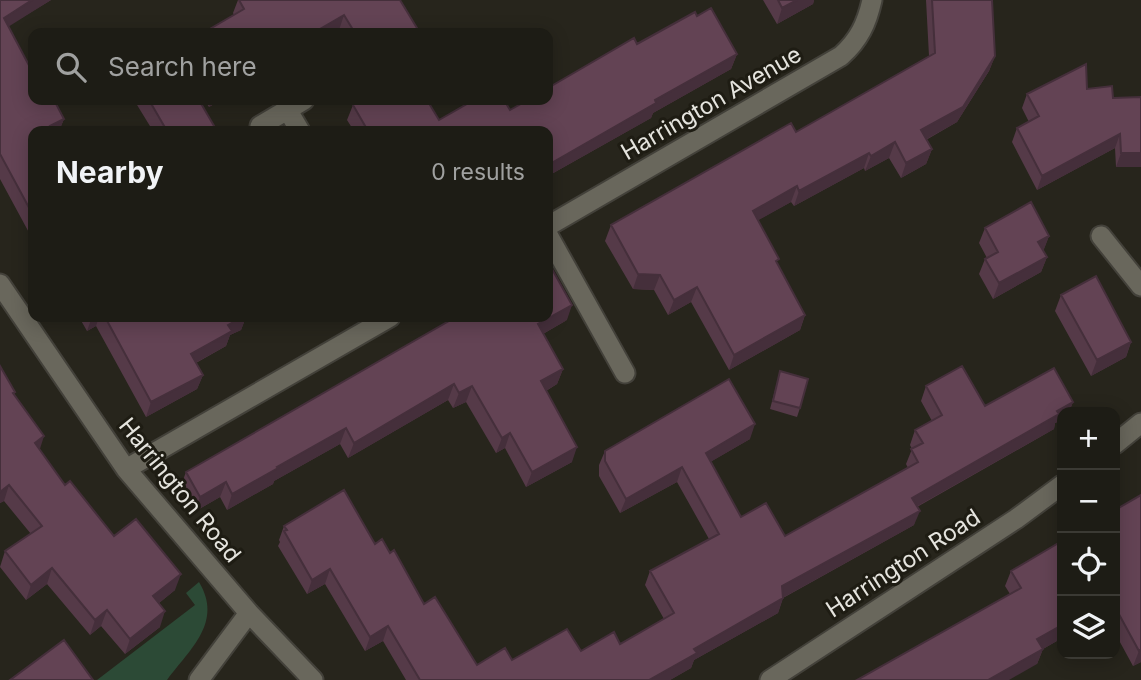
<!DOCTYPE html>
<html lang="en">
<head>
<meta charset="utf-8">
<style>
  :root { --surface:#1d1c15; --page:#25251e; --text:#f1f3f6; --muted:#a0a1a0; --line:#3b3a34 }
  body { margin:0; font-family:Inter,sans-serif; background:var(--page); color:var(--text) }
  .controls { position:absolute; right:21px; bottom:21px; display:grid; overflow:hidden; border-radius:14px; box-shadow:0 4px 18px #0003 }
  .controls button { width:63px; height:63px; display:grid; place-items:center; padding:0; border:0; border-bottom:2px solid var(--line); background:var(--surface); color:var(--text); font:35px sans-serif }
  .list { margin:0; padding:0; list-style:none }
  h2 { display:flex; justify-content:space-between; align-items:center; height:91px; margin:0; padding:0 28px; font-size:30px }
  h2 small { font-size:23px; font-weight:400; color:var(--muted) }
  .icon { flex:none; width:38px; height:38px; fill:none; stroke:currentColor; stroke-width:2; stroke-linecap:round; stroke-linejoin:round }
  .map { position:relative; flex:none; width:1141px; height:680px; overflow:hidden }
  .search { position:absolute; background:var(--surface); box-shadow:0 4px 18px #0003; left:28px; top:28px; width:525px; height:77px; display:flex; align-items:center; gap:18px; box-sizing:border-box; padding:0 24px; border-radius:14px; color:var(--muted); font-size:26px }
  .panel { position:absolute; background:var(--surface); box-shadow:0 4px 18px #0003; left:28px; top:126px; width:525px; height:196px; border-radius:14px }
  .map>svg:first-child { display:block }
</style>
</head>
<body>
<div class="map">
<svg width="1141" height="680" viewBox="0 0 1141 680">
  <rect width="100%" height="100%" fill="#27251c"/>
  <path fill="#2c4a36" d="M199 582C223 622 191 648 167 680H97L195 605 186 593Z"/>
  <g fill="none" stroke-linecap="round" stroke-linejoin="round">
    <defs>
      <path id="minor" d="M287 109 300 131
        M260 126 304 100
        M548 226 841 56C859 40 867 23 872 0
        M548 235 625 373
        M1101 236 1141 286
        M0 284 126 469 249 613 313 680
        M1115 444 1141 423
        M126 469 390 317
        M199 680 249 613
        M770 680 1016 519 1062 485"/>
    </defs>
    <use href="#minor" stroke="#43413a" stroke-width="23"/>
    <use href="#minor" stroke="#69675c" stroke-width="19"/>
  </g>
  <path fill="#553a48" d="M0 0H51L8 26 33 100 64 119 59 131H33V240L0 179Z
    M238 0H400L420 33H341L339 30 334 33H203L234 15 233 13Z
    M763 0H814L813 4 777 24Z
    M926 0H992L995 56 989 71 957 122 926 140 932 149 926 164 901 178 889 158 865 171 864 168 794 206 791 202 758 220 777 264 805 315 800 330 729 370 691 302 668 315 654 290 633 289 605 241 611 225 796 132 929 56Z
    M697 16 737 54 731 69 653 113 651 118 548 176V131H354L347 120 353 105 439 120 510 110 637 44Z
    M1087 89 1113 98 1141 167H1116L1115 148 1037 190 1012 142 1017 128 1029 122 1022 108 1027 94Z
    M134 100H199L217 131H153Z
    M204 100H221L209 107Z
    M985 228 1049 236 1043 251 1047 257 1041 272 993 299 979 274 985 259 987 258 979 243Z
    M1061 295 1131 342 1126 357 1091 376 1055 311Z
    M79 317H246L241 330 230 335 226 346 196 363 203 375 197 389 146 417 96 326 87 331Z
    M567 320 543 334 563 369 557 384 546 391 572 462 526 487 505 448 496 453 466 402 453 408 448 400 348 458 340 444 274 481 273 484 227 510 220 497 194 512 180 488 186 472Z
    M0 366 15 392 14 395 39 449 65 485 114 536 175 590 159 603 160 627 125 654 101 626 90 635 47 584 26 600 0 567 5 551 31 534 4 501 0 503Z
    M780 371 800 408 797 417 770 409Z
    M926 386 985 406 1073 402 1069 412H1062V420L1055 423 1054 429 917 507 914 525 783 598 778 613 694 660 691 668 670 680H406L383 641 365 651 325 584 307 594 278 546 280 542 279 540 284 526 375 544 390 553 424 604 477 665 581 651 620 644 664 619 645 585 650 571 709 539 677 482 620 513 599 476V465L605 451 750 439 710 462 741 517 785 536 908 468 906 464 912 449 910 445 915 430 932 421 921 401Z
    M1115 510 1141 662 1133 666 1115 633Z
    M1062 541V638L1043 649 1037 664 1010 594 1005 586 1011 571Z"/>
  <path fill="#452f3b" d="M32 0H51L0 32 4 18Z
    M797 0H814L813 4 777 24 782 8Z
    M344 15 339 30 334 33H313Z
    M737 54 731 69 653 113 651 118 548 176V165L655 100Z
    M995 56 989 71 957 122 916 145 921 130Z
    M211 100H221L209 107Z
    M64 119 59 131H48L50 126Z
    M1120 134 1115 148 1037 190 1042 176Z
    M895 142 889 158 865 171 871 156Z
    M932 149 926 164 901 178 906 163Z
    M869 153 864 168 794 206 799 191Z
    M1121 153H1141V167H1116Z
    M797 186 791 202 748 226 753 211Z
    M1049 236 1043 252 1038 242Z
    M1047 257 1041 272 993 299 999 283Z
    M638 274 660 275 654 290 633 289Z
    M697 287 691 302 668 315 674 300Z
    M572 305 567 320 532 340 538 324Z
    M805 315 800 330 729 370 734 355Z
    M92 317H99L96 326 87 331Z
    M243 317H246L241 330 230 335 226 346 186 368 191 354 228 325Z
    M1131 342 1126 357 1091 376 1097 360Z
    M563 369 557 384 536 397 541 381Z
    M203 375 197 389 146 417 151 402Z
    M454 384 448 400 348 458 354 443Z
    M472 386 466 402 453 408 459 393Z
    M1073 402 1069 412H1062V420L1055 423 1054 429 907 512 912 498 1057 411Z
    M755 424 750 439 700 468 706 453Z
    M346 428 340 444 274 481 273 484 227 510 232 494 277 467Z
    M510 433 505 448 496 453 502 438Z
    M44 436 39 452 35 443Z
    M577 447 572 462 526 487 532 472Z
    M682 467 677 482 620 513 626 499Z
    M226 482 220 497 194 512 200 497Z
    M9 485 4 501 0 503V492Z
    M920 511 914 525 777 601 782 586Z
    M52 568 47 584 26 600 31 585Z
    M330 569 325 584 307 594 312 580Z
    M181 574 175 590 148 612 153 596Z
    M783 598 778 613 694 660 691 668 670 680H649L694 649Z
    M107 610 101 626 90 635 95 620Z
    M165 611 160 627 125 654 130 639Z
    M1062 625V638L1043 649 1037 664 1009 680H988L1037 639Z
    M388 626 383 641 365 651 370 637Z
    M1141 649V662L1133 666 1139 651Z"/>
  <path fill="#634354" stroke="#452f3b" stroke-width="2" d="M0 0H32L4 18 33 73V100H54L64 119 50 126 53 131H33V215L0 154Z
    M239 0H400L420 33H355L344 15 313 33H203L244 9Z
    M778 0H797L782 8Z
    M932 0H992L995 56 963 107 921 130 932 149 906 163 895 142 871 156 869 153 799 191 797 186 753 211 779 259 776 261 805 315 734 355 697 287 674 300 660 275 638 274 611 225 791 123 796 132 935 53Z
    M711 8 737 54 655 100 656 103 548 165V131H368L353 105 362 100H427L439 120 474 100H504L510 110 528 100H548V88L634 38 637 44 695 12 697 16Z
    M1086 64 1087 89 1112 86 1113 98 1141 97V153H1121L1120 134 1042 176 1017 128 1039 116 1027 94Z
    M149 100H199L217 131H167Z
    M1031 202 1049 236 1038 242 1047 257 999 283 985 259 998 252 985 228Z
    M552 269 572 305 538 324 563 369 541 381 577 447 532 472 510 433 502 438 472 386 459 393 454 384 354 443 346 428 277 467 278 468 232 494 226 482 200 497 186 472 456 317H548V271Z
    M1096 276 1131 342 1097 360 1061 295Z
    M105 317H243L228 325 232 331 191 354 203 375 151 402Z
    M0 366 15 392 13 393 44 436 35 443 65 485 70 481 114 536 136 519 181 574 153 596 165 611 130 639 107 610 95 620 52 568 31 585 5 551 42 526 9 485 0 492Z
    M962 366 985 406 1054 368 1073 402 1057 411 1059 414 912 498 920 511 782 586 783 598 694 649 697 653 649 680H420L388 626 370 637 330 569 312 580 284 531 287 530 284 526 344 490 375 544 382 539 390 553 394 550 424 604 435 597 477 665 505 648 512 660 567 629 581 651 614 632 620 644 674 613 650 571 719 534 682 467 626 499 605 461V451L729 379 755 424 706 453 741 517 766 503 785 536 918 462 911 449 923 443 915 430 942 415 926 386Z
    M780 371 808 379 800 408 773 401Z
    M1141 495V649L1139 651 1115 607V510Z
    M1062 541V625L1037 639 1043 649 988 680H857L1021 588 1011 571Z
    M64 640 93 680H10Z"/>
  <g text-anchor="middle" stroke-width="6" stroke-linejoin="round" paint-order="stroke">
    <g font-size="23" fill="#e5e4de" stroke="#1e1c13">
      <text transform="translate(711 103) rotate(-30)" y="8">Harrington Avenue</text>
      <text transform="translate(180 490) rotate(51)" y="8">Harrington Road</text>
      <text transform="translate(903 563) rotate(-33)" y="8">Harrington Road</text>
    </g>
  </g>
</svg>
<div class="controls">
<button>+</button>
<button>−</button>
<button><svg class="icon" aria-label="locate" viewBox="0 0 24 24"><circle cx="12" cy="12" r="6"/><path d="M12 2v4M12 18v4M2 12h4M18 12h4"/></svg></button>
<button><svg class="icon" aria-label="layers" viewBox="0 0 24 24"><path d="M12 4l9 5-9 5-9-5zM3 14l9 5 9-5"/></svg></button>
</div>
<div class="search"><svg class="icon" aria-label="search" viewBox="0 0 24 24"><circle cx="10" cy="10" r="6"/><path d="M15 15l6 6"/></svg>Search here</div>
<section class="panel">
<h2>Nearby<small>0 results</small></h2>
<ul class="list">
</ul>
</section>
</div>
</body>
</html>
